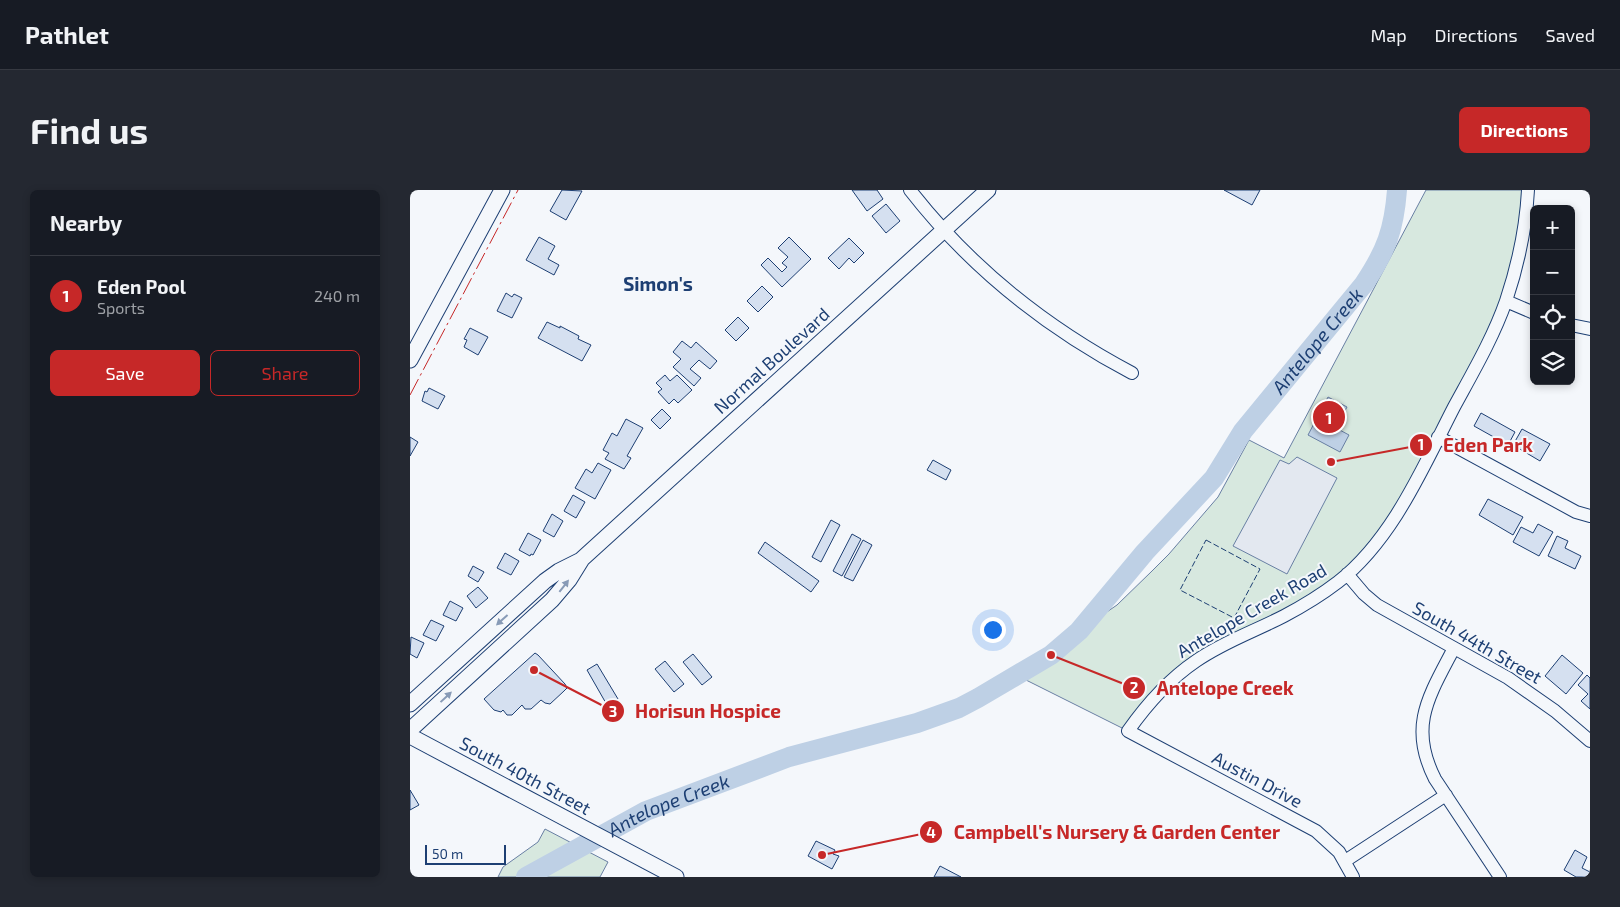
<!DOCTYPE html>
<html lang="en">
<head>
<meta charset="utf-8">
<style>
  :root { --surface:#171b24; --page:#242831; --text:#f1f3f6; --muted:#9ea1a6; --line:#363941; --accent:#c62828 }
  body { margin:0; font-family:"Exo 2",sans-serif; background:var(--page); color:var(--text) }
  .controls { position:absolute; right:15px; top:15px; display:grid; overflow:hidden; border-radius:8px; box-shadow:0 2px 8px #0003 }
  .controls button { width:45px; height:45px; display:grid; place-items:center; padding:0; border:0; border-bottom:1px solid var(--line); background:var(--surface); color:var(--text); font:25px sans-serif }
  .scale { position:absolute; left:15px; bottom:12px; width:81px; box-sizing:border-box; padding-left:5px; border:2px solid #1d3f73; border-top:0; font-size:14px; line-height:18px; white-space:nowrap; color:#1d3f73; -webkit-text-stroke:4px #f4f7fb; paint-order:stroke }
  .you { position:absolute; left:582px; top:439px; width:18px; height:18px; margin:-12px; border:4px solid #fff; border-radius:50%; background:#1a73e8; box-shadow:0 0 0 8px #1a73e833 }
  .badge { display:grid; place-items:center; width:32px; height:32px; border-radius:50%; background:var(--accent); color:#fff; font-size:16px; font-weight:700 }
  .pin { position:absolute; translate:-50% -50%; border:2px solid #fff; box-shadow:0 1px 5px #0006 }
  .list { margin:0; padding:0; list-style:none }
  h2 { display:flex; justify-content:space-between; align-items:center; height:65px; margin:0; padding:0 20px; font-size:21px }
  h2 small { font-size:16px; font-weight:400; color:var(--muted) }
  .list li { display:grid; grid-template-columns:32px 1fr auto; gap:15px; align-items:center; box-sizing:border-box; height:80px; padding:0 20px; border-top:1px solid var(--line) }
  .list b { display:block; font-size:19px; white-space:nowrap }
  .list p { margin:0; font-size:16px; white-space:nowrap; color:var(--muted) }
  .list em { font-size:16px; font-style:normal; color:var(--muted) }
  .actions { display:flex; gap:10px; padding:15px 20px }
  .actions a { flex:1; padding:11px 0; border:1px solid var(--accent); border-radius:8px; text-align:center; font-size:18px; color:var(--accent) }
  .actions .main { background:var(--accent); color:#fff }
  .icon { flex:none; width:28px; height:28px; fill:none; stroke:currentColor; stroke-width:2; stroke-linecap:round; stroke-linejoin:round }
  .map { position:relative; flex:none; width:1180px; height:687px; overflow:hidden; border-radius:8px }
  header { display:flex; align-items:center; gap:30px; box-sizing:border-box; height:70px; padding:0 25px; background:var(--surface); border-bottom:1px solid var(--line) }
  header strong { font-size:24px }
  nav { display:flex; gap:28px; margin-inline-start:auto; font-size:18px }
  .intro { display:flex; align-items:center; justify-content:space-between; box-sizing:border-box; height:120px; padding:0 30px }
  h1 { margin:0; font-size:35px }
  .button { padding:12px 22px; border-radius:8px; background:var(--accent); color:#fff; font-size:18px; font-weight:700 }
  main { display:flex; gap:30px; padding:0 30px }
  aside { flex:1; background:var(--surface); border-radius:8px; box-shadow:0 2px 8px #0003 }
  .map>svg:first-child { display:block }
</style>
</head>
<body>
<header>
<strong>Pathlet</strong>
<nav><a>Map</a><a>Directions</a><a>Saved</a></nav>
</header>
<div class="intro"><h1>Find us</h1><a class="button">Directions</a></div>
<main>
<aside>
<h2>Nearby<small></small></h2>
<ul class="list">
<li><span class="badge">1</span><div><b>Eden Pool</b><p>Sports</p></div><em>240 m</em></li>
</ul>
<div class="actions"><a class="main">Save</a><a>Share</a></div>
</aside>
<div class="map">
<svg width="1180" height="687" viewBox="0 0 1180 687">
  <rect width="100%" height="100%" fill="#f4f7fb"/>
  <path fill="#d7e8df" stroke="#687fa3" d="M1016 0H1118L1096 111 985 328 937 384 787 470 718 541 600 482 650 454 707 415 742 381 759 364 808 307 839 250 874 268Z
    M135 639 198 672 190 687H88L93 677 128 652Z"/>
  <path fill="#e3e8f0" stroke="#687fa3" d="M887 267 927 288 877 384 823 356 870 270 879 274Z"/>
  <path fill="#bed0e5" stroke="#687fa3" d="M918 207 937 217 926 238 939 245 930 262 898 245Z"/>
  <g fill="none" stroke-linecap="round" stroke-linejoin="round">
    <path stroke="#bed0e5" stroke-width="20" id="s1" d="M116 687 236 621 379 567 507 533 549 518 568 508 641 465 669 441 735 362 804 288 833 241 954 94C976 61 984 40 987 0"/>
  </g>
  <path fill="#d5e0f0" stroke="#1d3f73" d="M152 0 172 1 156 30 140 21Z
    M442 0H467L473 9 457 21Z
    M814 0H850L842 15Z
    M476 14 490 31 476 43 462 26Z
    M129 47 145 56 138 69 149 75 144 85 116 70Z
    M379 47 401 69 372 97 351 75 358 68 372 82 377 77 372 73 378 67 368 58Z
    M439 48 454 63 444 73 439 68 429 79 418 68Z
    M352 96 363 107 348 122 337 111Z
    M96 103 102 107 104 104 112 108 102 128 87 121Z
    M328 127 339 138 326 151 315 140Z
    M137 132 150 138V136L169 146 168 149 181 155 172 171 128 148Z
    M60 138 78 147 68 165 54 157 57 150 54 149Z
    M272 151 281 158 286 152 307 171 300 179 289 170 280 179 291 188 284 196 263 177 271 169 263 162Z
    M255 185 260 191 267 185 282 200 268 213 264 209 259 214 248 202 252 199 246 193Z
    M19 198 35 206 28 219 12 211 15 201 17 202Z
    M252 219 261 228 250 239 241 230Z
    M1071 223 1105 242 1098 255 1064 236Z
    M216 229 233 238 217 266 221 268 214 279 195 269 199 263 193 260 202 243 207 246Z
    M1112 239 1140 254 1130 271 1103 255Z
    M0 247 8 252 0 266Z
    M523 270 541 280 536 290 517 280Z
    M188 273 201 280 185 309 165 298 176 279 182 283Z
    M163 305 175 312 166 328 154 321Z
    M1078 309 1113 327 1103 345 1069 325Z
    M142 324 153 331 144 347 133 341Z
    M421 330 430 335 411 372 402 367Z
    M1128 334 1143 342 1129 366 1103 352 1111 337 1123 343Z
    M118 343 131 350 123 365 121 364 120 366 109 360Z
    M442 344 451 349 432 386 423 381Z
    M1147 346 1158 351 1155 358 1171 366 1165 379 1138 366Z
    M453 350 462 355 443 391 434 387Z
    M355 352 409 391 401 402 348 363Z
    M95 363 109 371 101 385 87 378Z
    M63 376 74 382 68 392 58 386Z
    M68 397 78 408 66 418 57 406Z
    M40 411 53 418 46 431 33 425Z
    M21 430 34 436 26 451 13 445Z
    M1 447 14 453 7 468 0 464Z
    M125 463 128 465 155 494 157 498 154 501 140 514 135 513 131 510 121 519H115L112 515 102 525H97L93 520 91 522 84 520 74 509Z
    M283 464 302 487 292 495 273 472Z
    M1152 465 1173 483 1156 504 1135 486Z
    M255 471 274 494 264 502 245 479Z
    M187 474 208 509 197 515 177 480Z
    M1177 485 1180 488V519L1171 511 1178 504 1168 495Z
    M0 600 9 615 0 620Z
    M406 651 425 660 423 664 429 666 422 679 398 666Z
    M1165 660 1177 667 1172 678 1180 682V687H1166L1154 680Z
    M530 676 551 687H524Z"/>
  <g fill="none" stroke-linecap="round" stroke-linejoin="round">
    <defs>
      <path id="minor" d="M500 0C560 77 635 137 722 183
        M1096 111 1124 123
        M1161 135 1180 139
        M1028 247 1166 322 1180 326
        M937 384 954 404 967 415 1098 488 1145 521 1180 551
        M1044 458C1019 506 998 536 1025 589L1090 687
        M935 671 1036 605
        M943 687 929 662 906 641 718 541C737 514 758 490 786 471 813 452 845 441 874 426 893 416 911 405 928 392 983 349 1013 277 1044 217 1063 182 1083 148 1096 111 1108 75 1116 38 1118 0"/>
      <path id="major" d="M0 170 92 0
        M0 514 135 391 149 381 171 370
        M0 540 142 410 159 390 172 369 578 0
        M0 546 266 687"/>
    </defs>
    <use href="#minor" stroke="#1d3f73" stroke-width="14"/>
    <use href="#major" stroke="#1d3f73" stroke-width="17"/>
    <use href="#minor" stroke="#f4f7fb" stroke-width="12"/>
    <use href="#major" stroke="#f4f7fb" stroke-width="15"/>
    <path stroke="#1d3f73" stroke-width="1" stroke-dasharray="6 2.5" stroke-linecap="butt" d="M796 350 850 379 824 428 770 400Z"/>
    <path stroke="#c62828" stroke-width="1" stroke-dasharray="18 4 2.5 4" stroke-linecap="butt" d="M0 205 108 0"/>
  </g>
  <defs><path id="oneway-solid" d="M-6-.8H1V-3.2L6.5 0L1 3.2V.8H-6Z" transform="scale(1.25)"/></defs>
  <g fill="#889bb7">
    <use href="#oneway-solid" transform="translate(154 396) rotate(-52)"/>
    <use href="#oneway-solid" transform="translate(92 430) rotate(138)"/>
    <use href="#oneway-solid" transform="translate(36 507) rotate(-43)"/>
  </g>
  <g text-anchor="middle" stroke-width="4" stroke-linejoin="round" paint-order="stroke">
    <g font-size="18" fill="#1d3f73" stroke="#f4f7fb">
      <text transform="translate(362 171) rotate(-42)" y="6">Normal Boulevard</text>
      <text transform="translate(842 421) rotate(-30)" y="6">Antelope Creek Road</text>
      <text transform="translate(1067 453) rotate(30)" y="6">South 44th Street</text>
      <text transform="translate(115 586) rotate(28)" y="6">South 40th Street</text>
      <text transform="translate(847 590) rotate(28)" y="6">Austin Drive</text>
    </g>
    <g font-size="19" font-weight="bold" fill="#1d3f73" stroke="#f4f7fb">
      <text x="248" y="101">Simon's</text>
    </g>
    <g font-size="19" font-style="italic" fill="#1d3f73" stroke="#f4f7fb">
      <text dy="7" stroke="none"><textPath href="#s1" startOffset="986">Antelope Creek</textPath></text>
      <text dy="7" stroke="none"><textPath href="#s1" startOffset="160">Antelope Creek</textPath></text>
    </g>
  </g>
  <path fill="none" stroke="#c62828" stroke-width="2" d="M921 272L1011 255M641 465L724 498M124 480L203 521M412 665L521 642"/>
  <g fill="#c62828" stroke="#f4f7fb" stroke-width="2">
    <circle cx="921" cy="272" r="5"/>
    <circle cx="641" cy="465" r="5"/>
    <circle cx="124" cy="480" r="5"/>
    <circle cx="412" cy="665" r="5"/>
    <circle cx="1011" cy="255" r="12"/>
    <circle cx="724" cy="498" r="12"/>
    <circle cx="203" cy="521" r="12"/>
    <circle cx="521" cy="642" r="12"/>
  </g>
  <g font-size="15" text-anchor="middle" font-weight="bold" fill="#fff">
    <text x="1011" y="260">1</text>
    <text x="724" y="503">2</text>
    <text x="203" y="527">3</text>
    <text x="521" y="648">4</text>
  </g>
  <g font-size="19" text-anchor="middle" font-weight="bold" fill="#c62828" stroke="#f4f7fb" stroke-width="4" stroke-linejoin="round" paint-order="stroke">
    <text x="1078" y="262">Eden Park</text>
    <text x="815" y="505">Antelope Creek</text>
    <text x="298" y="528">Horisun Hospice</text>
    <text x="707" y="649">Campbell's Nursery &amp; Garden Center</text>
  </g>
</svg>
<div class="controls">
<button>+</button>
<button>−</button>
<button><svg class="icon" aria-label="locate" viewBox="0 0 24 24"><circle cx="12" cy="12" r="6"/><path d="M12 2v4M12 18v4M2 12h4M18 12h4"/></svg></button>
<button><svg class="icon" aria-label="layers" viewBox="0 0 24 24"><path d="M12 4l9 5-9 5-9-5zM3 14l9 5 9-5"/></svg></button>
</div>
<div class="scale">50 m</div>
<div class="you"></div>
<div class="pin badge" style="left:919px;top:227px">1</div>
</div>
</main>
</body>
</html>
